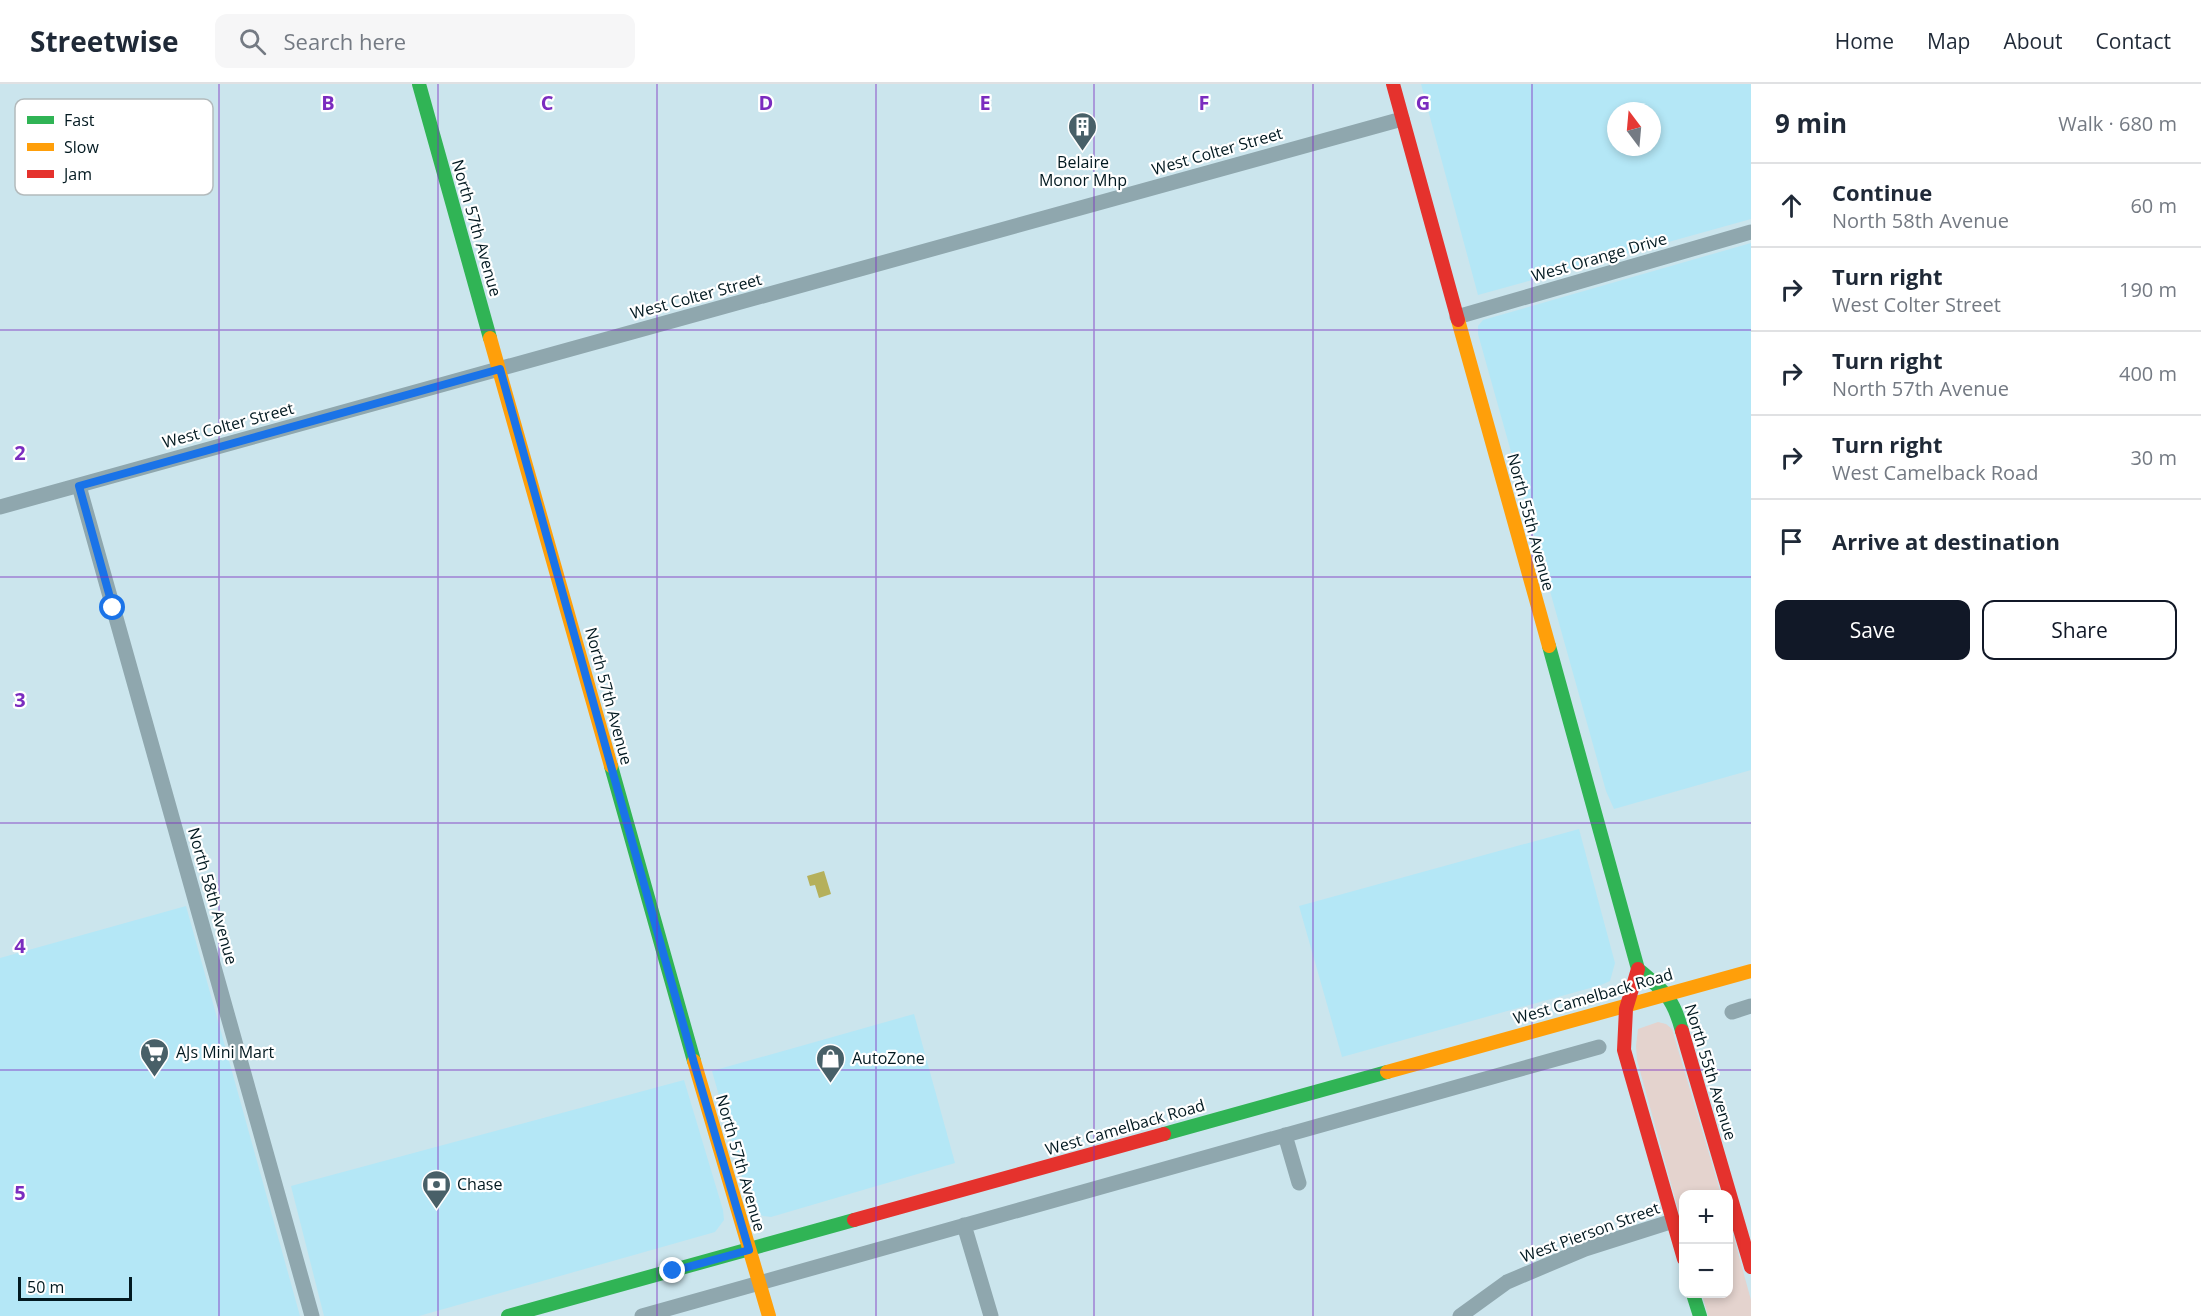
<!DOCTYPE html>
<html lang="en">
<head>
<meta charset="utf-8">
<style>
  :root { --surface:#fff; --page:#f6f6f7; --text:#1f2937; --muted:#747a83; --line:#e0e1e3; --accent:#111827 }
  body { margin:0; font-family:"Open Sans",sans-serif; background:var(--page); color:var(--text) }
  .controls { position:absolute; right:18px; bottom:18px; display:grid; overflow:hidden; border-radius:12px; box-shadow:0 3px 9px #0003 }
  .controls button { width:54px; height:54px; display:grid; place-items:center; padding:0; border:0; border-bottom:2px solid var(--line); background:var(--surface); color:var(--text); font:30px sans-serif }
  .compass { position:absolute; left:1607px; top:18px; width:54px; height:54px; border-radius:50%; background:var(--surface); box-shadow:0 3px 9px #0003; rotate:344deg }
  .scale { position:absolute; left:18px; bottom:15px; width:114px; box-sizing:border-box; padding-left:6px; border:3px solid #021920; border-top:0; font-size:16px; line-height:21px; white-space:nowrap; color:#021920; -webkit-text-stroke:4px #fff; paint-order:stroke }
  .stop { position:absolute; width:18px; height:18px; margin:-14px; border:4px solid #1a73e8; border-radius:50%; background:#fff }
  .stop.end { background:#1a73e8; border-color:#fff; box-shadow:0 2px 6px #0008 }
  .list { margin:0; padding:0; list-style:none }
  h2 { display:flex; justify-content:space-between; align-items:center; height:78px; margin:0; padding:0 24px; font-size:26px }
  h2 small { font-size:20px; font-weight:400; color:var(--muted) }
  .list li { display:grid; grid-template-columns:39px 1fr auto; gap:18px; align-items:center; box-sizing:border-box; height:84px; padding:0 24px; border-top:2px solid var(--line) }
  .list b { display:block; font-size:22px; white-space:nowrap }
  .list p { margin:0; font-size:20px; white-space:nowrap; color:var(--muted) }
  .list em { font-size:20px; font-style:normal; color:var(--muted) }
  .actions { display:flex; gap:12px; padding:18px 24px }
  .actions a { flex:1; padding:14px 0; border:2px solid var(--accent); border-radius:12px; text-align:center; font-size:21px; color:var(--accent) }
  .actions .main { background:var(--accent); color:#fff }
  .icon { flex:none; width:33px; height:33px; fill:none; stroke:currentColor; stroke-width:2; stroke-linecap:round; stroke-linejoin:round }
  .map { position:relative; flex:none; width:1751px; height:1232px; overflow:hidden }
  header { display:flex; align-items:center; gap:36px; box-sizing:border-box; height:84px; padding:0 30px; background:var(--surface); border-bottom:2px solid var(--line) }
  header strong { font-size:28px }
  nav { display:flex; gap:33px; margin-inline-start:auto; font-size:21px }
  .search { width:420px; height:54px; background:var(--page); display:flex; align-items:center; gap:15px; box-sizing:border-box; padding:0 21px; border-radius:12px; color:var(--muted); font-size:22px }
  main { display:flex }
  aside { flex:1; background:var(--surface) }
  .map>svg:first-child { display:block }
</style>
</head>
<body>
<header>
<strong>Streetwise</strong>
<div class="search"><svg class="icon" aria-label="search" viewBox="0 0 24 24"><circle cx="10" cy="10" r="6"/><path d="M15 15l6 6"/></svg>Search here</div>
<nav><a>Home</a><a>Map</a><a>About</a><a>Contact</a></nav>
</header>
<main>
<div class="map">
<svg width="1751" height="1232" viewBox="0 0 1751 1232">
  <rect width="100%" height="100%" fill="#cbe5ed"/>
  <path fill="#b4e7f6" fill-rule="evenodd" d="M1421 0H1751V135L1478 211ZM1616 27H1652V63H1616Z
    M1751 159V686L1614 725 1606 707 1478 250V242L1483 236Z
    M1579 745 1615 879 1610 897 1601 901 1342 973 1299 822Z
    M186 822 300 1232H0V874Z
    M914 930 955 1079 771 1133 763 1132 756 1128 749 1117 712 987Z
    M684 996 723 1126 724 1136 715 1148 419 1232H324L291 1102Z"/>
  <path fill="#e4d3ce" d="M1658 938 1666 940 1672 945 1721 1110H1684L1683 1143 1637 976 1636 962 1638 945Z
    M1729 1136 1751 1216V1232H1708L1702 1210H1728Z"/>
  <path fill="#b5b05b" d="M824 787 831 810 819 814 815 801 810 802 807 792Z"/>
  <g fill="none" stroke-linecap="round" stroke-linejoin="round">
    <path stroke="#8fa7ae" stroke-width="15" d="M1457 233 1751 148
      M79 402 312 1232
      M0 423 1402 35
      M1732 928 1751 922
      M1285 1051 1299 1099
      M964 1141 991 1232
      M642 1232 1599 963
      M1460 1232 1507 1198 1585 1165 1673 1137"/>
    <path stroke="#30b455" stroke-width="14" d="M419 0 490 254
      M1549 562 1638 885C1664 907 1673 913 1682 947
      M611 682 694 977
      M1164 1050 1387 988
      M1693 1210 1700 1232
      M508 1232 854 1136"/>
    <path stroke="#ff9f0a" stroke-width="14" d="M1458 236 1549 562
      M490 254 611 682
      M694 977 769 1232
      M1387 988 1751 887"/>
    <path stroke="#e5322d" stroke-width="14" d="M1393 0 1458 236
      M1638 885 1626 925 1624 966 1684 1175
      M1682 947 1751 1183
      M854 1136 1164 1050"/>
  </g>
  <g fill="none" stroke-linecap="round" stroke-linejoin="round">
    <path stroke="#1a73e8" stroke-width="8" d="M113 524 79 402 500 285 694 979 749 1166 673 1187"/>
  </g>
  <path fill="none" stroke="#7b2cbf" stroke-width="1.5" stroke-opacity="0.55" d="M219 0V1232M438 0V1232M657 0V1232M876 0V1232M1094 0V1232M1313 0V1232M1532 0V1232M0 246H1751M0 493H1751M0 739H1751M0 986H1751"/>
  <defs>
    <symbol id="building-pin" viewBox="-11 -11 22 30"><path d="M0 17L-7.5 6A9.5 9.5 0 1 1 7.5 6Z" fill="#486068" stroke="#fff"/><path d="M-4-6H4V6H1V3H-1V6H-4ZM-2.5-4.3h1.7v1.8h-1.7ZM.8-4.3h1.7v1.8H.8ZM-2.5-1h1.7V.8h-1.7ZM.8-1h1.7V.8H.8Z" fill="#fff"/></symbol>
    <symbol id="supermarket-pin" viewBox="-11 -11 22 30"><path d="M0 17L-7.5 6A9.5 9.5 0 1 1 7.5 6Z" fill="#486068" stroke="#fff"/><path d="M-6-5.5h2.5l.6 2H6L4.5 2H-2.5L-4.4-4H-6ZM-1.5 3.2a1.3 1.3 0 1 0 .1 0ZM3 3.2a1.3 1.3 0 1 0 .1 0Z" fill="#fff"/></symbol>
    <symbol id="shop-pin" viewBox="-11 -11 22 30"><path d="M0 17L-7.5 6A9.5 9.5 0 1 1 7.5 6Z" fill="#486068" stroke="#fff"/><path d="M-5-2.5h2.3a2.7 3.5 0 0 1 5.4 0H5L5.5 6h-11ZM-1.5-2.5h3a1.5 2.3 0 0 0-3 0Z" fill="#fff"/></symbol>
    <symbol id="bank-pin" viewBox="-11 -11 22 30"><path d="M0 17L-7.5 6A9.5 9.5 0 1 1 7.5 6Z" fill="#486068" stroke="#fff"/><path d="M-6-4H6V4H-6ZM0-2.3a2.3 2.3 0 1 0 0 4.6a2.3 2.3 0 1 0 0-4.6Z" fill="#fff"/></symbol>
  </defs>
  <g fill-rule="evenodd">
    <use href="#building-pin" x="1066" y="26" width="33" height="45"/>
    <use href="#supermarket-pin" x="138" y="952" width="33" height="45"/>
    <use href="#shop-pin" x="814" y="958" width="33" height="45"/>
    <use href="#bank-pin" x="420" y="1084" width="33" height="45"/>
  </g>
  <g text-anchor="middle" stroke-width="4.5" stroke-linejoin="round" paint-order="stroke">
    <g font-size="16" fill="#021920" stroke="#fff">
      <text transform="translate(1217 67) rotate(-16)" y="6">West Colter Street</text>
      <text transform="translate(477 144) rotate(74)" y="6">North 57th Avenue</text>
      <text transform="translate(1599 173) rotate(-16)" y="6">West Orange Drive</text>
      <text transform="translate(696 212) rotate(-15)" y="6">West Colter Street</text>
      <text transform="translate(228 341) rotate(-15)" y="6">West Colter Street</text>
      <text transform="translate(1531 438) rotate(75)" y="6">North 55th Avenue</text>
      <text transform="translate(609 612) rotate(75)" y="6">North 57th Avenue</text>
      <text transform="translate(213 812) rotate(74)" y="6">North 58th Avenue</text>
      <text transform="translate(1593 912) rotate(-16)" y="6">West Camelback Road</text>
      <text transform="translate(1711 988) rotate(73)" y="6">North 55th Avenue</text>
      <text transform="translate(1125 1043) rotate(-16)" y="6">West Camelback Road</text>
      <text transform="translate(741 1079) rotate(74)" y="6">North 57th Avenue</text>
      <text transform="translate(1590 1148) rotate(-20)" y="6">West Pierson Street</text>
    </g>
    <g font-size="16" fill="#021920" stroke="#fff" text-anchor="start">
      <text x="1083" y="84" text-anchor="middle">Belaire<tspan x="1083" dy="18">Monor Mhp</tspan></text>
      <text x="176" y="974">AJs Mini Mart</text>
      <text x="852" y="980">AutoZone</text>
      <text x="457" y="1106">Chase</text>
    </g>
  </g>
  <rect x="15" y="15" width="198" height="96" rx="9" fill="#fff" stroke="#b3babc" stroke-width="1.5"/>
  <rect x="27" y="32" width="27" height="8" fill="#30b455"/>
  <rect x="27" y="59" width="27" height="8" fill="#ff9f0a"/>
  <rect x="27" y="86" width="27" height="8" fill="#e5322d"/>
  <g font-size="16" fill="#021920">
    <text x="64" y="42">Fast</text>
    <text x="64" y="69">Slow</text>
    <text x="64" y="96">Jam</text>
  </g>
  <g font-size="20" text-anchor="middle" font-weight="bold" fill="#7b2cbf" stroke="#fff" stroke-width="4.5" stroke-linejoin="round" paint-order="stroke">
    <text x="328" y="26">B</text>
    <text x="547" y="26">C</text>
    <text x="766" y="26">D</text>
    <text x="985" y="26">E</text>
    <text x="1204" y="26">F</text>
    <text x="1423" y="26">G</text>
    <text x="20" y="376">2</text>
    <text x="20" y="623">3</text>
    <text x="20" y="869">4</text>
    <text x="20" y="1116">5</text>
  </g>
</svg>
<div class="controls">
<button>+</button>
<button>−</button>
</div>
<svg class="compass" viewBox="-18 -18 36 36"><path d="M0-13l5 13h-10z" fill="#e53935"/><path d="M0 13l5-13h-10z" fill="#747a83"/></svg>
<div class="scale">50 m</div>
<div class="stop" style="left:113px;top:524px"></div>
<div class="stop end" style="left:673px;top:1187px"></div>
</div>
<aside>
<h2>9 min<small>Walk · 680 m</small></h2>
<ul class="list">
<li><svg class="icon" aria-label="ahead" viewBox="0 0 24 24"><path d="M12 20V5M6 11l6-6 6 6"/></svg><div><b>Continue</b><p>North 58th Avenue</p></div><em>60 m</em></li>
<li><svg class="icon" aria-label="right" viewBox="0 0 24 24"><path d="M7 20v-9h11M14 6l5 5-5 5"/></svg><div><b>Turn right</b><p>West Colter Street</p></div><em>190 m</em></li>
<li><svg class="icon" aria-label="right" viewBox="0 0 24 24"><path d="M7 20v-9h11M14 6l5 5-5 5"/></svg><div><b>Turn right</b><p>North 57th Avenue</p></div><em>400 m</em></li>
<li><svg class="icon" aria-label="right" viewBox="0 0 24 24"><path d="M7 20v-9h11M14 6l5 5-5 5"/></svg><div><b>Turn right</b><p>West Camelback Road</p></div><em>30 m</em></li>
<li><svg class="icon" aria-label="arrive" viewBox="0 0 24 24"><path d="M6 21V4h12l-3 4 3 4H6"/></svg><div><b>Arrive at destination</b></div></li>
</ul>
<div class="actions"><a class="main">Save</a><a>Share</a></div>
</aside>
</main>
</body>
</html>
